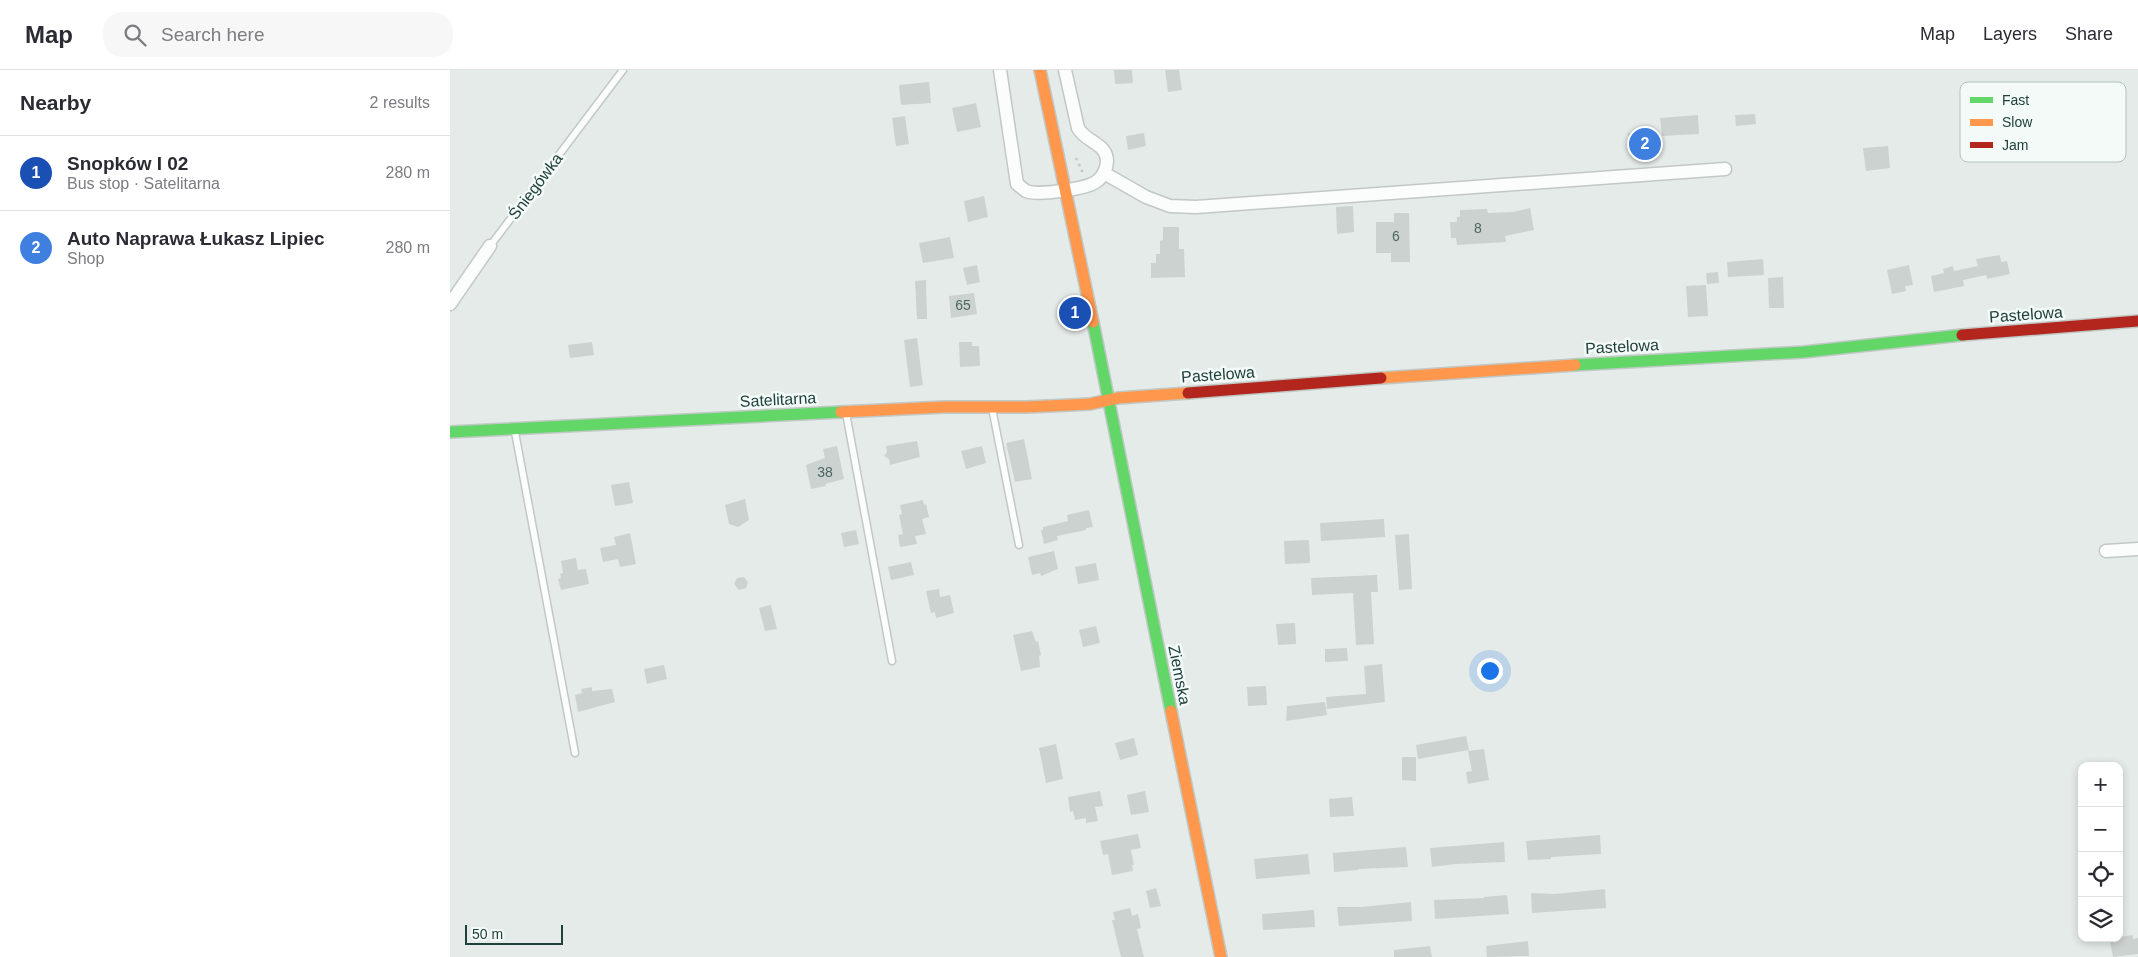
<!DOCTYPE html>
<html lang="en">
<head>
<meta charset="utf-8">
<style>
  :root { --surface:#fff; --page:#f7f7f7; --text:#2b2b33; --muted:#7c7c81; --line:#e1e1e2; --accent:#657c79 }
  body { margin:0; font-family:Arial,sans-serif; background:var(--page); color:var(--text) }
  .controls { position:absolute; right:15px; bottom:15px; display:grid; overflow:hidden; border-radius:10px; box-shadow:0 2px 8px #0003 }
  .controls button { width:45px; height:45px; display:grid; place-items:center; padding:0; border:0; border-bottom:1px solid var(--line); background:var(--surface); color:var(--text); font:25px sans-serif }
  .scale { position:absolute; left:15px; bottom:12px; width:98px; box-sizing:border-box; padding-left:5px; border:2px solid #20413c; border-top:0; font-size:14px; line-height:18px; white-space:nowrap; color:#20413c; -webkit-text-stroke:4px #f3faf7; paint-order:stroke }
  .you { position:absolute; left:1039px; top:600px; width:18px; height:18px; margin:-12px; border:4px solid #fff; border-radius:50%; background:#1a73e8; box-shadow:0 0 0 8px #1a73e833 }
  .badge { display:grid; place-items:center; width:32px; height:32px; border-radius:50%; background:var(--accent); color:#fff; font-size:16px; font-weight:700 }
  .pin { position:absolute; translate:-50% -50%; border:2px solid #fff; box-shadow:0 1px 5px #0006 }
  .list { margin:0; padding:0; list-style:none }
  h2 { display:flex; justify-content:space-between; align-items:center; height:65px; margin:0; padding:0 20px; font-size:21px }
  h2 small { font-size:16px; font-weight:400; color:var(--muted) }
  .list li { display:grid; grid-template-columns:32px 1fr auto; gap:15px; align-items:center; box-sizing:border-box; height:75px; padding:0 20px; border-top:1px solid var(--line) }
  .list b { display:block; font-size:19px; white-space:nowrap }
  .list p { margin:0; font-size:16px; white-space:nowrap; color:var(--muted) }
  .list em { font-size:16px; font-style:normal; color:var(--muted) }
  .icon { flex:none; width:28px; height:28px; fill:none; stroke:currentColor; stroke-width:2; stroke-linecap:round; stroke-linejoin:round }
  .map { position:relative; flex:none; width:1688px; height:887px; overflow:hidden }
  header { display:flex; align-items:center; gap:30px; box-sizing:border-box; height:70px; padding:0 25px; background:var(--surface); border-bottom:1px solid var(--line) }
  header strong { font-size:24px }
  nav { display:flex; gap:28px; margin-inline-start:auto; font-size:18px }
  .search { width:350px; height:45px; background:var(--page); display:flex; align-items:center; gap:12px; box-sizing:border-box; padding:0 18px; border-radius:20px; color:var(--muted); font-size:19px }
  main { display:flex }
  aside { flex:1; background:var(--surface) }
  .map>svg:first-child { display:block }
</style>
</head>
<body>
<header>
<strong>Map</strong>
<div class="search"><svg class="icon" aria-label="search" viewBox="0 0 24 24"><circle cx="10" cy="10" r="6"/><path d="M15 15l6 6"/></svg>Search here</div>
<nav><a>Map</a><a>Layers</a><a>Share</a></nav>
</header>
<main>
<aside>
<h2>Nearby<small>2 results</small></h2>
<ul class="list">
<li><span class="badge" style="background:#1a4fb4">1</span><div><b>Snopków I 02</b><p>Bus stop · Satelitarna</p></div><em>280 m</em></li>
<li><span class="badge" style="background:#3f7fe0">2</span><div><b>Auto Naprawa Łukasz Lipiec</b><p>Shop</p></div><em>280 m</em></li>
</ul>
</aside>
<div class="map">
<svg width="1688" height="887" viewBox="0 0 1688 887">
  <rect width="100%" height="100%" fill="#e5ebe9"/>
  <path fill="#ccd2d0" d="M664 0H682L683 13 665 14Z
    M715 0H729L732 20 718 22Z
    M479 12 481 33 451 35 449 15Z
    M526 33 531 57 507 62 502 38Z
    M1305 44 1306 54 1286 56 1285 45Z
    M1248 45 1249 64 1212 66 1210 48Z
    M455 46 459 74 446 76 442 48Z
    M1206 62 1207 83 1180 84 1178 63Z
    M694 63 696 76 678 80 676 66Z
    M1438 76 1440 98 1416 101 1413 78Z
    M534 126 538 147 518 152 514 131Z
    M903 136 904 162 887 164 886 137Z
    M1080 138 1084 160 1055 166 1056 172 1007 175 1006 168H1001L1000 152H1007V147H1010V140L1037 139 1038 143 1063 142Z
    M944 143H959L960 192H941V183H926V152H944Z
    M713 157H729V179H734L735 207 701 208V193H706V184H710V171L713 170Z
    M500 167 504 188 473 193 469 173Z
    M1550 185 1551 192 1557 191 1560 204 1537 209 1536 205 1513 210 1514 216 1484 222 1481 206 1494 203 1493 199 1503 196 1504 201 1528 196 1526 189Z
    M1313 189 1314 205 1278 207 1277 192Z
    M527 195 530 212 517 215 513 198Z
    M1459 195 1463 215 1455 216 1456 221 1442 224 1437 200Z
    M1268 202 1269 213 1257 214 1256 203Z
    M1333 207 1334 238H1319L1318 208Z
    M476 210 477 249H467L465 211Z
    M1256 215 1258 246 1238 247 1236 216Z
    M524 223 527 244 501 248 499 226Z
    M467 268 473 315 460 317 454 270Z
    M142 272 144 285 120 288 118 275Z
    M509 272H522V276H529L530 296 510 297Z
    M574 369 582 409 565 412 556 373Z
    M467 371 470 387 440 395 439 389 434 386 437 382 436 376Z
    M387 376 394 409 375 414 376 416 361 419 356 395 375 388 373 379Z
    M532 376 536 393 516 399 511 381Z
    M179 412 183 433 165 436 161 415Z
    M295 429 299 450 288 457 279 454 275 435Z
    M473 430 474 435 476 434 479 447 472 449 476 464 465 466 467 474 450 477 448 465 453 464 449 445 452 444 450 435Z
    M639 440 643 457 636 458V460L607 466 608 470 594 474 591 460H593V457L618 451 617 445Z
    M934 449 935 467 871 471 870 453Z
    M406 460 409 474 394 477 391 463Z
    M180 463 186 494 170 497 168 489 153 492 150 478 166 475 164 467Z
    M959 464 962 519 949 520 945 465Z
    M859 470 860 493 835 494 834 471Z
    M604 481 608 499 591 506 590 503 582 505 578 487Z
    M126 488 128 500 136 499 139 514 111 520 108 509 111 508 110 504 113 503 111 491Z
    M461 492 464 505 441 510 438 497Z
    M646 493 649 510 628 514 625 497Z
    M927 505 928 522H921L924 574 906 575 903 523 862 525 861 508Z
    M294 507 298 512 296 518 289 520 284 514 287 508Z
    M489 519 490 527 500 525 504 543 486 548 485 542 481 543 476 521Z
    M321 535 327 559 315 561 309 538Z
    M845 553 846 574 828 575 826 554Z
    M646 556 650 573 633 577 629 560Z
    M582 561 586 572 588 571 591 585 589 586 590 597 571 601 563 565Z
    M897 578 898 591 875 592V579Z
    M932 594 935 632 877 639 876 627 916 624 914 596Z
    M214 595 217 609 197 614 194 599Z
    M816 616 817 635 798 636 797 617Z
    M142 617V621L162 619 165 632 128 642 125 625 132 623 131 619Z
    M875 632 877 645 836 651 837 636Z
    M1016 666 1019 680 968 689 966 675Z
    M684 668 688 685 670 690 665 673Z
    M606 674 613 709 596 713 589 678Z
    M1034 679 1039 710 1018 714 1016 702 1022 701 1018 681Z
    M952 687H966V711L952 710Z
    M650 721 653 736 645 737 648 751 636 753V748L625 750 623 741 620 742 618 727Z
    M695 721 699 742 681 745 677 725Z
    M902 727 904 746 880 747 879 729Z
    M688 764 691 778 681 780 684 795H682L683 801 662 805 658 784 653 785 650 771Z
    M1150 765 1151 784 1101 787V789L1078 790 1076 771Z
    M1054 772 1055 792 1005 794 982 797 980 778Z
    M956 777 958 797 908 799V800L884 802 883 783Z
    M858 784 860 804 806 809 804 789Z
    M706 818 711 836 700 838 696 821Z
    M1155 819 1156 838 1082 843 1081 823 1105 824Z
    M1057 825 1059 844 985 849 984 830 1034 828V827Z
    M961 832 962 851 889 856 887 837H911Z
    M680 838 682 846 688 844 691 858 687 859 694 887H671L662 850H665L663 842Z
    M864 840 865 857 813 860 812 844Z
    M1683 865V869L1688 868V884L1663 887 1660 872 1669 871V867Z
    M1078 871 1079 886 1037 887 1036 876Z
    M980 876 982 887H944V880Z"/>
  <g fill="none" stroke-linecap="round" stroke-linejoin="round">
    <defs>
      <path id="lane" d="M40 176 173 0
        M542 338 569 475
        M396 343 442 591
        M65 362 125 683"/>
      <path id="street" d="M550 0 567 114C570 116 573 119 576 121 587 126 638 119 647 111 653 107 657 98 657 91 657 73 635 72 628 58L615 0
        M654 103 696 127 720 136 746 137 1275 99
        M0 234 40 176
        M1656 481 1688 479"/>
      <path id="fast" d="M643 252 721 641
        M1125 295 1354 282 1512 265
        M0 362 391 342"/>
      <path id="slow" d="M590 0 643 252
        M931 308 1125 295
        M391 342 494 337H577L640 334 668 328 738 323
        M721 641 771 887"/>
      <path id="jam" d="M1512 265 1688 251
        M738 323 931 308"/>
    </defs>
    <use href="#lane" stroke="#c2c8c6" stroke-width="9"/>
    <use href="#street" stroke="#c2c8c6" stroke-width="15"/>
    <use href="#fast" stroke="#c0c9c6" stroke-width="14"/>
    <use href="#slow" stroke="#c0c9c6" stroke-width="14"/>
    <use href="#jam" stroke="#c0c9c6" stroke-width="14"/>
    <path stroke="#c1cbc9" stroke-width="2.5" stroke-dasharray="2.5 4" stroke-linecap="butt" d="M626 88 633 103"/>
    <use href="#lane" stroke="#fbfcfc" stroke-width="6"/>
    <use href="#street" stroke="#fbfcfc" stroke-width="12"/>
    <use href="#fast" stroke="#63d668" stroke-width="11"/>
    <use href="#slow" stroke="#ff974d" stroke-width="11"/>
    <use href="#jam" stroke="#b3261e" stroke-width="11"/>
  </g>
  <g text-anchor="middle" stroke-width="5" stroke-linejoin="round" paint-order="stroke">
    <g font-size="14" fill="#4c6662">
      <text x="1028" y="163">8</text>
      <text x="946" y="171">6</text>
      <text x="513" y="240">65</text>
      <text x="375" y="407">38</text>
    </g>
    <g font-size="16" fill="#20413c" stroke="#f3faf7">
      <text transform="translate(85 116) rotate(-53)" y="6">Śniegówka</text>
      <text transform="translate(1576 244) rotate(-4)" y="6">Pastelowa</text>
      <text transform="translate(1172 276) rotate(-3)" y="6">Pastelowa</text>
      <text transform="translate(768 304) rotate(-4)" y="6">Pastelowa</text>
      <text transform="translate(328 329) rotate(-3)" y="6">Satelitarna</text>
      <text transform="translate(730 605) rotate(79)" y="6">Ziemska</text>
    </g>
  </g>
  <rect x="1510" y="12" width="166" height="80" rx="8" fill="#f3faf7" stroke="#b4c2bf" stroke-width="1"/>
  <rect x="1520" y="27" width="23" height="6" fill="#63d668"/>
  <rect x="1520" y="49" width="23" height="7" fill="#ff974d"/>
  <rect x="1520" y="72" width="23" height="6" fill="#b3261e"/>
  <g font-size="14" fill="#20413c">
    <text x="1552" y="35">Fast</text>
    <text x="1552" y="57">Slow</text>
    <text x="1552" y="80">Jam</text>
  </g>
</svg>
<div class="controls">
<button>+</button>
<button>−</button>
<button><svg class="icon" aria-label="locate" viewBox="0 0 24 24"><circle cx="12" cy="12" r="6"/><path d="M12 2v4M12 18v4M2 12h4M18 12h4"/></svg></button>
<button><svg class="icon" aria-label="layers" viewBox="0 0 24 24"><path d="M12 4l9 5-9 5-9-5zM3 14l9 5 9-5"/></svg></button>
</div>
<div class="scale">50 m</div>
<div class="you"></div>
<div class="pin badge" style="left:625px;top:243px;background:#1a4fb4">1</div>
<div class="pin badge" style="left:1195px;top:74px;background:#3f7fe0">2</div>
</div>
</main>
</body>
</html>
